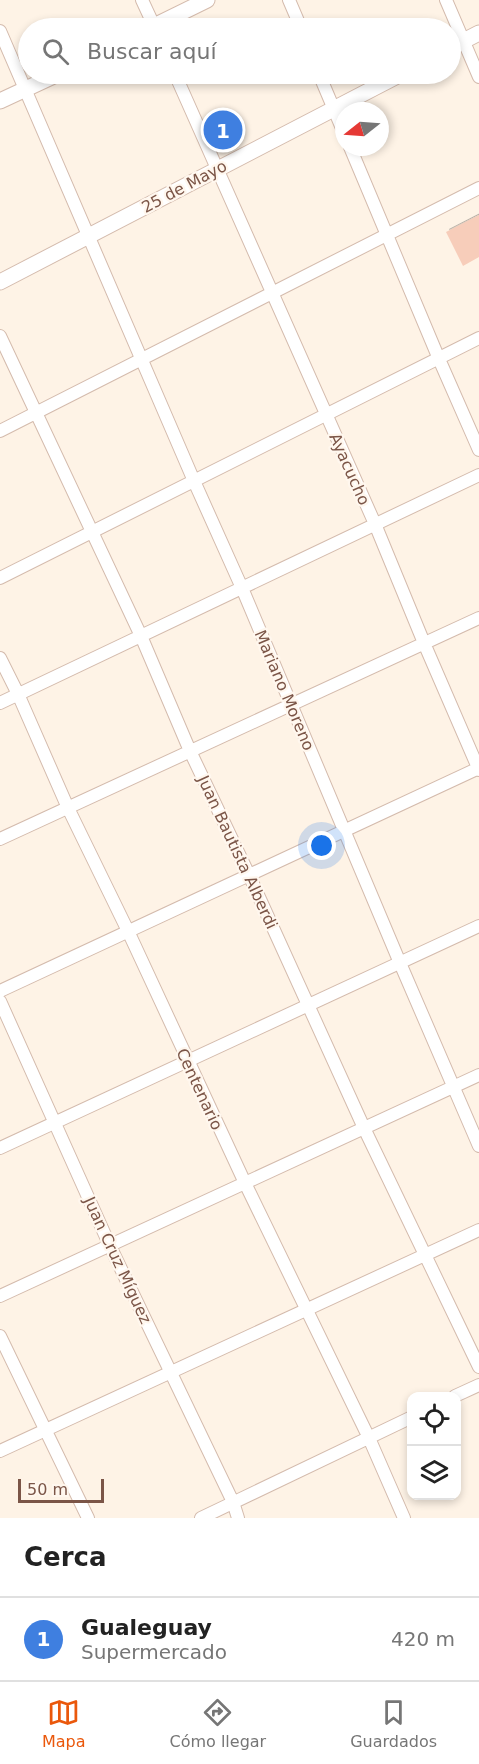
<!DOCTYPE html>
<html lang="es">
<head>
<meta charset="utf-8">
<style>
  :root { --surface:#fff; --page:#f2f2f2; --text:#222; --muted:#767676; --line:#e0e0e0; --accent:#ea580c }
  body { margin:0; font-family:"DejaVu Sans",sans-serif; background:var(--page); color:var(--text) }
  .controls { position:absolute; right:18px; bottom:18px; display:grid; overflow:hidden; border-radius:12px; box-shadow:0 3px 9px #0003 }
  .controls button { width:54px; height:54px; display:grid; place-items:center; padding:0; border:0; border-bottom:2px solid var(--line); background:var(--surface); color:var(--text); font:30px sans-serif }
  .compass { position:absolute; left:335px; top:102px; width:54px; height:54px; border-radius:50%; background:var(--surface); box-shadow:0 3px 9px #0003; rotate:253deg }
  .scale { position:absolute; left:18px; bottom:15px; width:86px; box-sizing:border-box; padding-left:6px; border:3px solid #7b5547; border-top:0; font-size:16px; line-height:21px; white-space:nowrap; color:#7b5547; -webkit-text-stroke:4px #fff7ee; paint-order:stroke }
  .you { position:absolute; left:322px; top:846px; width:21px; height:21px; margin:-15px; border:4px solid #fff; border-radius:50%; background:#1a73e8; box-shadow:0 0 0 9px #1a73e833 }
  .badge { display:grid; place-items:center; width:39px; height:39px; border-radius:50%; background:var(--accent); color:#fff; font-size:20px; font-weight:700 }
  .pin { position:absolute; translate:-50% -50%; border:3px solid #fff; box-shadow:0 2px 6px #0006 }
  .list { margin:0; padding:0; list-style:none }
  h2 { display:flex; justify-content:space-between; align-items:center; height:78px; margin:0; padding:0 24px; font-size:26px }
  h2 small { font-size:20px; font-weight:400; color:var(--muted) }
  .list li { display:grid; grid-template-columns:39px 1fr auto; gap:18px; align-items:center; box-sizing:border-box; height:84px; padding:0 24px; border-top:2px solid var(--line) }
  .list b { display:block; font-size:22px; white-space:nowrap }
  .list p { margin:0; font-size:20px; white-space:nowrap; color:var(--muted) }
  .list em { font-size:20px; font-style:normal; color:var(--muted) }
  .icon { flex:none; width:33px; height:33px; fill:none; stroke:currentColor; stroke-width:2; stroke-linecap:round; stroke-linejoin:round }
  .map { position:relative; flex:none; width:479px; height:1518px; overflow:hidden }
  .search { position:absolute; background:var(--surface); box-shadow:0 3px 9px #0003; left:18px; right:18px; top:18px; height:66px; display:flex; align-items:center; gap:15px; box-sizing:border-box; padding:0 21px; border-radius:33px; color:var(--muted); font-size:22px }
  .sheet { height:162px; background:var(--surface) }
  nav { display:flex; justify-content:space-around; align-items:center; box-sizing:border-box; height:84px; border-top:2px solid var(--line); background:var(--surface); font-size:16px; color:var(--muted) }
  nav a { display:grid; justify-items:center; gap:3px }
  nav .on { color:var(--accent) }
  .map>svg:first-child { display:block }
</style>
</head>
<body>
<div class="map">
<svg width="479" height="1518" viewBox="0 0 479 1518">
  <defs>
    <filter id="shadow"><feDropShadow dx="3" dy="-3" stdDeviation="0" flood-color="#0004"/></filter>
  </defs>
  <rect width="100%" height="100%" fill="#fef3e6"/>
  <path fill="#f7cdba" filter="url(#shadow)" d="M479 215V257L463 266 446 232Z"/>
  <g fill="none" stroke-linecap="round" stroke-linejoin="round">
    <defs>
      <path id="minor" d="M142 0 155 28
        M289 0 301 28
        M446 0 479 77
        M0 31 194 481 242 588 400 963 479 1146
        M175 74 375 524 424 643 479 770
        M319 74 344 133
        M350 147 439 359 479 450
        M0 336 141 636 190 751 249 875 364 1128 479 1367
        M0 431 479 188
        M0 578 479 338
        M0 658 18 694 68 808 128 931 245 1183 369 1438 404 1518
        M0 703 479 475
        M0 839 479 618
        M0 991 479 768
        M0 1001 110 1246 233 1502 238 1518
        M0 1148 479 926
        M0 1296 479 1075
        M0 1336 88 1518
        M455 1396 479 1385
        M0 1451 479 1230
        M201 1518 412 1417"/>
      <path id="tertiary" d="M150 28 207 0
        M450 48 479 33
        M0 101 58 74
        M0 282 401 74"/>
    </defs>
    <use href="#minor" stroke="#d4bbad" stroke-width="14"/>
    <use href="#tertiary" stroke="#d4bbad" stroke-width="17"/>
    <use href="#minor" stroke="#fff" stroke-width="12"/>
    <use href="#tertiary" stroke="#fff" stroke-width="15"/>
  </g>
  <g text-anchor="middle" stroke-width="4.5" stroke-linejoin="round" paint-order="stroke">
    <g font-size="16" fill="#7b5547" stroke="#fff7ee">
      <text transform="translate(184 186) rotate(-28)" y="6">25 de Mayo</text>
      <text transform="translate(350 469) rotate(66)" y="6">Ayacucho</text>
      <text transform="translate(285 690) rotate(67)" y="6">Mariano Moreno</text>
      <text transform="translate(238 852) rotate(65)" y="6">Juan Bautista Alberdi</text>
      <text transform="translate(200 1089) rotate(65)" y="6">Centenario</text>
      <text transform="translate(118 1260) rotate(65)" y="6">Juan Cruz Míguez</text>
    </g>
  </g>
</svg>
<div class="controls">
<button><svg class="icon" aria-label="locate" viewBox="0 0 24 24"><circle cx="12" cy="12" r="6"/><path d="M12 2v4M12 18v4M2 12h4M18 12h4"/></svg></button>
<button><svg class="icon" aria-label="layers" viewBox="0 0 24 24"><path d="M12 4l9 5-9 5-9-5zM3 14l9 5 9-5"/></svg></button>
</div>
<svg class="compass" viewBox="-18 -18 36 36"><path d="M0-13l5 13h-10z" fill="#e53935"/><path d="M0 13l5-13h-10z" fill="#767676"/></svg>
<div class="scale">50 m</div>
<div class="you"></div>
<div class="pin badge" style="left:223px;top:130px;background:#3f7fe0">1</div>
<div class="search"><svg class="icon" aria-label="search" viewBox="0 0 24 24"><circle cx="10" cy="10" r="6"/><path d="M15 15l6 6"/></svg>Buscar aquí</div>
</div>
<section class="sheet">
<h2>Cerca<small></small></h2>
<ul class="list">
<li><span class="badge" style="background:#3f7fe0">1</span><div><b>Gualeguay</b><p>Supermercado</p></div><em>420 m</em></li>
</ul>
</section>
<nav>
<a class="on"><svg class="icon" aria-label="map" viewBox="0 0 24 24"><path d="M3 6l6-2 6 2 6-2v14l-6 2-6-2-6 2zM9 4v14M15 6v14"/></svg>Mapa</a>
<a><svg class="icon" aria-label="directions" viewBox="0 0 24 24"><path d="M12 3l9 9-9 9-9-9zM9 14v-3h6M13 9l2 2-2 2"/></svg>Cómo llegar</a>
<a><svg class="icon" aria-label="saved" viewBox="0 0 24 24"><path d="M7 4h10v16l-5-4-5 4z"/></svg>Guardados</a>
</nav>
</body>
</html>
